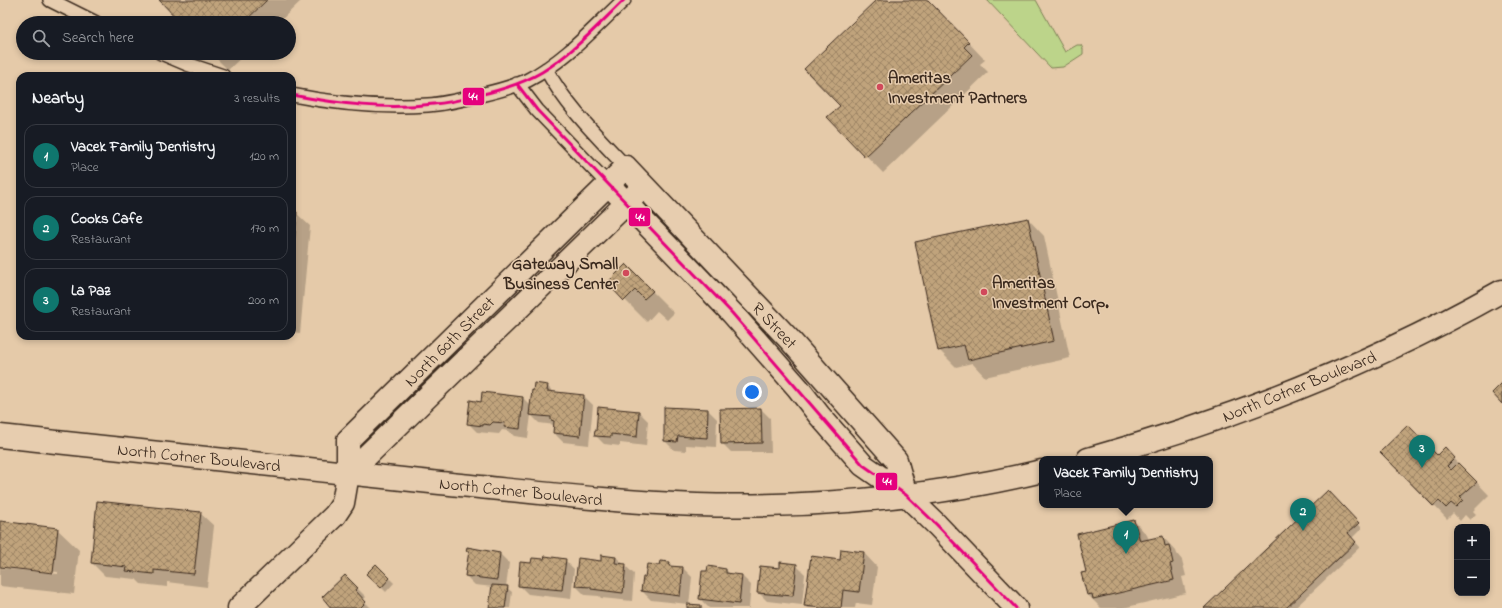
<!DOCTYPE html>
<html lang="en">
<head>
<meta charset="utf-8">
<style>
  :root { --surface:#171b24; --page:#20242c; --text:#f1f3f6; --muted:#9ea1a6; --line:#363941; --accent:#0f766e }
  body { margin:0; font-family:"Indie Flower",sans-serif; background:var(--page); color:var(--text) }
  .controls { position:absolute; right:12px; bottom:12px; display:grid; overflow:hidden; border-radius:8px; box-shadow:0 2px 6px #0003 }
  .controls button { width:36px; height:36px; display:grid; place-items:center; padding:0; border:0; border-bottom:1px solid var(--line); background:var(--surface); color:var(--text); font:20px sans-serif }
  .you { position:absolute; left:752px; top:392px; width:14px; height:14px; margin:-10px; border:3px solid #fff; border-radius:50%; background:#1a73e8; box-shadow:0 0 0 6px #1a73e833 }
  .badge { display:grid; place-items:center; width:26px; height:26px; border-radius:50%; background:var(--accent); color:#fff; font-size:13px; font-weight:700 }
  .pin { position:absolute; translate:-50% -33px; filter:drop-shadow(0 1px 2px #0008) }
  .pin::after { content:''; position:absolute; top:21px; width:14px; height:12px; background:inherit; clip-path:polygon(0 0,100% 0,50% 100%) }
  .popup { position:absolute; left:1039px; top:456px; width:174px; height:52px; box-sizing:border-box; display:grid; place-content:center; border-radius:8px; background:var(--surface); filter:drop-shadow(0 1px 3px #0005); font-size:13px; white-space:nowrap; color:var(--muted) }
  .popup b { font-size:15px; color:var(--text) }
  .popup::after { content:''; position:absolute; left:50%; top:100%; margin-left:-8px; border:8px solid transparent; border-top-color:var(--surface) }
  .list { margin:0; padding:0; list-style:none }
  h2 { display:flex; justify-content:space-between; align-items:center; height:52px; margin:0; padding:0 16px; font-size:17px }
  h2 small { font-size:13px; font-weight:400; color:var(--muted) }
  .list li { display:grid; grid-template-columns:26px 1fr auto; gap:12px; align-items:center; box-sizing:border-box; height:64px; margin:0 8px 8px; padding:0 8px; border:1px solid var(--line); border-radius:12px }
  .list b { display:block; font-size:15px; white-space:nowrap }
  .list p { margin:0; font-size:13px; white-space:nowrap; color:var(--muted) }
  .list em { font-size:13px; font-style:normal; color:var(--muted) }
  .icon { flex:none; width:22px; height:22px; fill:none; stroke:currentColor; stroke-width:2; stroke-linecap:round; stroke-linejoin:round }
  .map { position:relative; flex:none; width:1502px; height:608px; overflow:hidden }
  .search { position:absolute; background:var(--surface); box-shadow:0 2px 6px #0003; left:16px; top:16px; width:280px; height:44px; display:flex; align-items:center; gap:10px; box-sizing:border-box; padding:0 14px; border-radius:22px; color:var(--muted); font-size:15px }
  .panel { position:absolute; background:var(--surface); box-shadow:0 2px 6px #0003; left:16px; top:72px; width:280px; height:268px; border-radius:12px }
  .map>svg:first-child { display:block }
</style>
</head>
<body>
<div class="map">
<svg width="1502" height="608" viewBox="0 0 1502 608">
  <defs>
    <pattern id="building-cross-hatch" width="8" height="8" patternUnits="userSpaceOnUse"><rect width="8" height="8" fill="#c0a37c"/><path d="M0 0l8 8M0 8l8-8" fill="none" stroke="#9d8565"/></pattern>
  </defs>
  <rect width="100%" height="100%" fill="#e5caa9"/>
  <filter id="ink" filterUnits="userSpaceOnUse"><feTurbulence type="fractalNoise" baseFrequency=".025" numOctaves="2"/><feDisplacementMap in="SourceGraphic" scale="8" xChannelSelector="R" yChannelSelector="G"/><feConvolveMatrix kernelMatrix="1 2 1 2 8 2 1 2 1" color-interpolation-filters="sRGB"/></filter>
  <g filter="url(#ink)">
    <path fill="#bcd48a" stroke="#7c7f54" d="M987 0H1036L1065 52 1077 45H1081L1083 49V54L1063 67 1051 68Z"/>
    <path fill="#0003" d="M161 0H302L278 23H183Z
      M878 0H887L890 2 892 0H928L985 60 980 64 988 72 883 173 829 117 841 106Z
      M211 53H246L228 70Z
      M292 212 296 213 310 226 300 333 292 332Z
      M1028 219 1044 236 1070 358 985 377 972 363 956 367 939 350Z
      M626 265 674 313 667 320 657 311 647 322 608 283Z
      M547 386 555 393 584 396 593 405 589 445 563 442 554 433 555 425 539 423 531 415 528 438 514 436 509 431 502 430 499 434 477 432 468 423 482 403 483 393 523 398 531 406Z
      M761 409 770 418 771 452H731L722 443Z
      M708 410 717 419 716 447 686 445V451L674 450 665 441Z
      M639 412 648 421 646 446 620 443V446L604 444 595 435Z
      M1445 449 1489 495 1473 511 1476 514 1470 520 1465 515 1460 521 1453 513 1447 519 1382 452 1438 456Z
      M1328 492 1362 528 1352 538 1360 547 1295 608H1205Z
      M200 513 214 526 207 587 167 582V587L141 584 136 579 105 576 92 563Z
      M1134 521 1147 535 1149 540 1163 537 1176 551 1177 554 1182 560 1186 576 1182 577 1186 593 1123 608H1101L1088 595 1087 573Z
      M0 522 57 529 79 550 74 594 0 586V568L58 574V572L0 566Z
      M467 550 500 554 509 563 506 587 512 592 510 608H490L493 587 475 585 466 576 469 552Z
      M864 553 877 567 872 605 856 603 855 608H808L805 605 841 561Z
      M616 557 634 574 632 601 601 598 599 596 585 595 576 586 602 562Z
      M545 560H565L574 569 571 599 528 594 519 585 532 564Z
      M669 563 673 567 683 568 692 577 689 605 701 606 703 608H688V604L651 600 642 591 660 567Z
      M376 565 394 583 386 592 368 574Z
      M796 565 805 574 802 605 767 601 758 592 780 569Z
      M726 570 731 575 742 576 751 585 749 608H709L700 599Z
      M345 576 366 597 363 600 371 608H333Z"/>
    <path fill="url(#building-cross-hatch)" stroke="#3b2a1e" d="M159 0H267L243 23H181Z
      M876 0H888L890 1 891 0H928L969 42 964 47 972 55 865 157 827 117 840 106 804 69Z
      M292 211 297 212 292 266Z
      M1028 218 1054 341 968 360 964 345 938 351 915 242Z
      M626 264 653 291 644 299 635 290 624 301 607 283Z
      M534 383 548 385 547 391 584 395 580 436 553 433 554 421 551 420V417L529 415 532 390 533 391Z
      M1502 383V404L1492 393Z
      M482 392 523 397 520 429 504 427 505 423 493 422 490 425 483 424V426L467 424 470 400 481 402Z
      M598 407 639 411 637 437 611 434V437L594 436 595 431H596Z
      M664 407 708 409 707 438 678 436 677 442 664 441Z
      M761 408 762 443 721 444 720 409Z
      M1408 425 1437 455 1445 447 1455 458 1447 466 1451 470 1458 463 1477 482 1460 497 1463 500 1456 507 1451 503 1446 508 1439 501 1433 506 1380 452Z
      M1328 490 1359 523 1348 533 1356 542 1286 608H1204Z
      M97 501 201 512 194 574 154 570V574L126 571 127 567 91 563Z
      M1134 520 1140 541 1163 536 1165 546 1169 545 1173 563 1170 564 1174 580 1093 599 1092 594 1087 595 1081 573 1086 572 1077 534Z
      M0 521 58 528 53 573 0 567Z
      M467 547 500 553 497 580 465 576 469 551H466Z
      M841 549 864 552 859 592 843 590 841 608H822L804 606 811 556 840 560Z
      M601 555 616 557 615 563 626 564 623 593 591 589V587L575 586 578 558 601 561Z
      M545 556 566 559 562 590 518 586 520 562 531 563 532 558 544 559Z
      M660 561 670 562 669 566 683 567 680 596 641 591 643 577H645L647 564 659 565Z
      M780 562 797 564 793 596 757 593 760 566 780 568Z
      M376 564 390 578 381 588 366 574Z
      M708 566 726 569V573L742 575 739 604 699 599 702 571H707Z
      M345 575 358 588 355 590 366 602 360 608H331L322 597Z
      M492 585 508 586 505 608H489Z
      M687 604 701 605V608H687Z"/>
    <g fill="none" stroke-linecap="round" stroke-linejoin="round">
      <defs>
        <path id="lane" d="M50 0 96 23
          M161 53 187 64 223 76
          M546 69C566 106 597 136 626 167
          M517 84 537 110 608 184
          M292 95C337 104 382 108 428 105 444 104 460 100 476 96 493 92 512 88 528 80 565 61 594 28 624 0"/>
        <path id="street" d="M608 184 732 313 798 388 819 415 863 465 906 495
          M348 474 637 193
          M239 608 335 515 343 503 348 474V440L626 167 789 339 896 460 906 495"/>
        <path id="secondary" d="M0 436C147 451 293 468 440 483 525 491 611 502 697 505 813 508 929 498 1042 471
          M1088 459C1232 419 1371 365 1502 291
          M906 495 937 525 1016 608"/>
      </defs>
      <use href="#lane" stroke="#3b2a1e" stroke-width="16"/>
      <use href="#street" stroke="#3b2a1e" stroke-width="25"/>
      <use href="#secondary" stroke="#3b2a1e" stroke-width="25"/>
      <use href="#lane" stroke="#e7cdaf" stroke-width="13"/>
      <use href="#street" stroke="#e7cdaf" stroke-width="22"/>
      <use href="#secondary" stroke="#e7cdaf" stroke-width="22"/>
      <defs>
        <path id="bus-1" d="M517 84 537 110 732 313 863 465 906 495 937 525 1016 608
          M292 95C339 104 387 110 434 104 450 103 464 99 479 95 501 90 522 84 542 72 573 53 598 25 624 0"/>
      </defs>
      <use href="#bus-1" stroke="#e7cdaf" stroke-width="6"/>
      <use href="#bus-1" stroke="#e5007d" stroke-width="3"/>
    </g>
  </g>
  <g fill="#d1495b" stroke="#e7cdaf" stroke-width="1.5">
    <circle cx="880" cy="87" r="4"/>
    <circle cx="626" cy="273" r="4"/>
    <circle cx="984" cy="292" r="4"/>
  </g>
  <g text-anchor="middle" stroke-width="3" stroke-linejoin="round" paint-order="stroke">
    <g font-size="17" font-weight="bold" fill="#3b2a1e" stroke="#e7cdaf" text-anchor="start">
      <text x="888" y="83">Ameritas<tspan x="888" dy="20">Investment Partners</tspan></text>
      <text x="618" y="269" text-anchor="end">Gateway Small<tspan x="618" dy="20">Business Center</tspan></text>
      <text x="992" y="288">Ameritas<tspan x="992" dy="20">Investment Corp.</tspan></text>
    </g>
    <g font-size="17" fill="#3b2a1e" stroke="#e7cdaf">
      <text transform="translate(775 325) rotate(47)" y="6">R Street</text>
      <text transform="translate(449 341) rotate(-45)" y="6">North 60th Street</text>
      <text transform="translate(1299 386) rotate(-22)" y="6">North Cotner Boulevard</text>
      <text transform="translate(199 457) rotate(6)" y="6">North Cotner Boulevard</text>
      <text transform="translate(521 491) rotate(6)" y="6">North Cotner Boulevard</text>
    </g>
  </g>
  <g stroke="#e7cdaf" stroke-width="1.5">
    <rect x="462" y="87" width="23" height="19" rx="4" fill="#e5007d"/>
    <rect x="628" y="207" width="23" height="20" rx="4" fill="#e5007d"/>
    <rect x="875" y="472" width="23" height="19" rx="4" fill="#e5007d"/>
  </g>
  <g font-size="11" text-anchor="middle" font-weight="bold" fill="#fff">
    <text x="473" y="100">44</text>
    <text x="640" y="221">44</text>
    <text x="887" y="485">44</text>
  </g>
</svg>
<div class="controls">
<button>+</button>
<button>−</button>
</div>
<div class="you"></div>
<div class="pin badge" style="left:1126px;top:554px">1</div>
<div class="popup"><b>Vacek Family Dentistry</b>Place</div>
<div class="pin badge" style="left:1303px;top:531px">2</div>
<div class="pin badge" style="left:1422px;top:468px">3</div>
<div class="search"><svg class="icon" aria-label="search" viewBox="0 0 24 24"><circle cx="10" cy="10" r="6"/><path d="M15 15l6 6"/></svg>Search here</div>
<section class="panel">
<h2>Nearby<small>3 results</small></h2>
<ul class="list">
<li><span class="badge">1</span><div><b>Vacek Family Dentistry</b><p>Place</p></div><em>120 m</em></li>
<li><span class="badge">2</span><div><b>Cooks Cafe</b><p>Restaurant</p></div><em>170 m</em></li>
<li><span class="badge">3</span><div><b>La Paz</b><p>Restaurant</p></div><em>200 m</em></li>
</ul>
</section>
</div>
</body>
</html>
